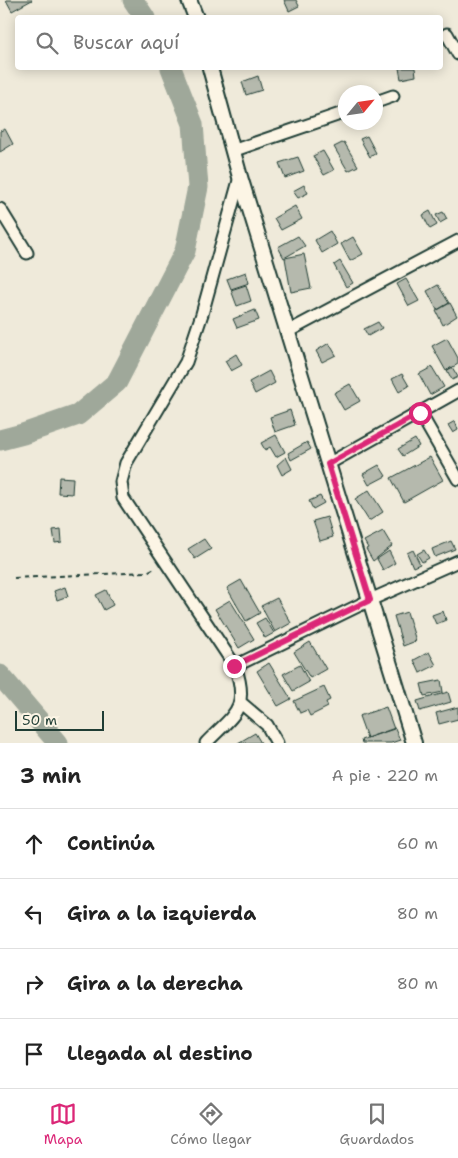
<!DOCTYPE html>
<html lang="es">
<head>
<meta charset="utf-8">
<style>
  :root { --surface:#fff; --page:#f6f6f6; --text:#222; --muted:#767676; --line:#e0e0e0; --accent:#db2777 }
  body { margin:0; font-family:"Shantell Sans",sans-serif; background:var(--page); color:var(--text) }
  .compass { position:absolute; left:338px; top:85px; width:45px; height:45px; border-radius:50%; background:var(--surface); box-shadow:0 2px 12px #0003; rotate:61deg }
  .scale { position:absolute; left:15px; bottom:12px; width:89px; box-sizing:border-box; padding-left:5px; border:2px solid #1f3d34; border-top:0; font-size:14px; line-height:18px; white-space:nowrap; color:#1f3d34; -webkit-text-stroke:4px #fcf5e5; paint-order:stroke }
  .stop { position:absolute; width:15px; height:15px; margin:-11px; border:4px solid #db2777; border-radius:50%; background:#fff }
  .stop.end { background:#db2777; border-color:#fff; box-shadow:0 1px 5px #0008 }
  .list { margin:0; padding:0; list-style:none }
  h2 { display:flex; justify-content:space-between; align-items:center; height:65px; margin:0; padding:0 20px; font-size:21px }
  h2 small { font-size:16px; font-weight:400; color:var(--muted) }
  .list li { display:grid; grid-template-columns:32px 1fr auto; gap:15px; align-items:center; box-sizing:border-box; height:70px; padding:0 20px; border-top:1px solid var(--line) }
  .list b { display:block; font-size:19px; white-space:nowrap }
  .list em { font-size:16px; font-style:normal; color:var(--muted) }
  .icon { flex:none; width:28px; height:28px; fill:none; stroke:currentColor; stroke-width:2; stroke-linecap:round; stroke-linejoin:round }
  .map { position:relative; flex:none; width:458px; height:743px; overflow:hidden }
  .search { position:absolute; background:var(--surface); box-shadow:0 2px 12px #0003; left:15px; right:15px; top:15px; height:55px; display:flex; align-items:center; gap:12px; box-sizing:border-box; padding:0 18px; border-radius:5px; color:var(--muted); font-size:19px }
  .sheet { height:345px; background:var(--surface) }
  nav { display:flex; justify-content:space-around; align-items:center; box-sizing:border-box; height:70px; border-top:1px solid var(--line); background:var(--surface); font-size:14px; color:var(--muted) }
  nav a { display:grid; justify-items:center; gap:2px }
  nav .on { color:var(--accent) }
  .map>svg:first-child { display:block }
</style>
</head>
<body>
<div class="map">
<svg width="458" height="743" viewBox="0 0 458 743">
  <rect width="100%" height="100%" fill="#efeada"/>
  <filter id="ink" filterUnits="userSpaceOnUse"><feTurbulence type="fractalNoise" baseFrequency=".02" numOctaves="2"/><feDisplacementMap in="SourceGraphic" scale="10" xChannelSelector="R" yChannelSelector="G"/><feConvolveMatrix kernelMatrix="1 2 1 2 8 2 1 2 1" color-interpolation-filters="sRGB"/></filter>
  <g filter="url(#ink)">
    <g fill="none" stroke-linecap="round" stroke-linejoin="round">
      <path stroke="#9fa89a" stroke-width="21" d="M133 0 145 18
        M0 440 23 434 78 415 117 382 185 251 198 187 193 124 171 68
        M0 675 58 743"/>
    </g>
    <path fill="#b5b9ad" stroke="#1f3d34" d="M6 0H32L12 11Z
      M284 0H296L299 6 289 11Z
      M399 68H415L416 76 401 79Z
      M258 76 262 90 246 95 242 82Z
      M5 129 13 144 0 152V131Z
      M367 136 376 153 370 157 360 139Z
      M344 142 358 166 348 171 334 147Z
      M323 151 334 170 324 175 313 156Z
      M298 157 304 171 285 178 279 163Z
      M304 185 308 193 298 198 293 191Z
      M295 206 302 219 281 230 274 218Z
      M430 211 437 225 430 229 423 215Z
      M443 212 447 219 440 223 436 215Z
      M330 231 337 244 322 253 315 240Z
      M298 236 305 246 284 258 278 247Z
      M353 237 363 254 350 261 341 244Z
      M304 254 311 288 291 292 285 258Z
      M340 261 353 283 346 287 334 265Z
      M246 272 249 283 231 289 227 279Z
      M406 279 419 301 409 306 397 284Z
      M246 285 251 301 237 306 231 290Z
      M438 285 449 303 437 310 427 291Z
      M450 303 457 316 443 325 436 311Z
      M255 310 259 320 237 328 233 319Z
      M378 322 382 328 368 336 364 329Z
      M447 338 458 358V364L446 371 432 346Z
      M329 343 336 355 322 362 316 351Z
      M236 354 242 365 231 371 225 361Z
      M432 367 444 387 430 395 419 374Z
      M452 367 458 377 452 380 447 370Z
      M269 371 275 383 255 394 249 382Z
      M402 374 409 386 399 392 392 379Z
      M350 384 360 401 344 410 334 393Z
      M290 410 295 425 275 432 270 417Z
      M455 421 458 430 453 433 448 425Z
      M276 435 285 452 276 457 270 447 265 450 261 443Z
      M415 439 419 446 403 456 398 449Z
      M307 442 311 449 291 460 288 453Z
      M286 457 292 469 282 475 277 465Z
      M430 457 443 480 404 502 391 478Z
      M379 465 386 476 369 485 363 474Z
      M59 477 73 478 72 494 58 493Z
      M369 490 383 512 369 521 355 499Z
      M320 496 324 503 313 509 309 501Z
      M327 517 333 537 320 541 313 521Z
      M61 529 62 542 55 543 53 530Z
      M383 531 392 546 373 561 366 549 368 548 364 541Z
      M204 539 211 549 195 559 188 549Z
      M451 541 455 549 435 557 432 549Z
      M413 550 420 564 413 567 407 553Z
      M424 550 429 558 422 562 417 554Z
      M389 551 395 563 383 570 377 559Z
      M241 580 260 613 246 621 227 588Z
      M65 587 68 596 57 600 54 591Z
      M106 590 113 605 104 610 96 595Z
      M277 598 291 623 275 632 261 606Z
      M230 600 254 639 239 648 215 609Z
      M443 611 446 620 436 624 432 615Z
      M407 612 416 641 403 646 394 616Z
      M265 618 274 633 265 638 256 623Z
      M310 642 326 669 310 678 294 652Z
      M429 652 436 665 420 673 414 660Z
      M269 663 291 699 278 706 257 671Z
      M300 665 309 682 293 691 283 674Z
      M441 680 443 692 424 696 421 684Z
      M324 687 330 700 326 702 328 707 310 716 307 710 300 713 294 701Z
      M448 692 451 702 420 711 417 701Z
      M386 707 394 729 367 738 359 716Z
      M458 707V719L439 724 436 713Z
      M395 728 400 740 391 743H362L361 740Z
      M255 733 261 743H238Z"/>
    <g fill="none" stroke-linecap="round" stroke-linejoin="round">
      <defs>
        <path id="minor" d="M447 34 458 54
          M376 102 393 96
          M232 151 346 112
          M0 209 27 253
          M287 332 458 241
          M420 413 458 479
          M328 464 458 391
          M235 666 370 600 458 561
          M241 703 267 725 277 743
          M206 743C234 714 250 709 235 666L123 498 121 482 126 463 186 362 202 314 240 177"/>
        <path id="tertiary" d="M189 0 196 18
          M210 68 240 177 414 743"/>
      </defs>
      <use href="#minor" stroke="#1f3d34" stroke-width="15"/>
      <use href="#tertiary" stroke="#1f3d34" stroke-width="18"/>
      <path stroke="#1f3d34" stroke-width="2" stroke-dasharray="5 4" stroke-linecap="butt" d="M14 578 147 572 155 568"/>
      <use href="#minor" stroke="#fcf5e5" stroke-width="11"/>
      <use href="#tertiary" stroke="#fcf5e5" stroke-width="14"/>
    </g>
  </g>
  <g fill="none" stroke-linecap="round" stroke-linejoin="round" filter="url(#ink)">
    <path stroke="#db2777" stroke-width="6" d="M234 666 370 600 328 464 420 413"/>
  </g>
</svg>
<svg class="compass" viewBox="-18 -18 36 36"><path d="M0-13l5 13h-10z" fill="#e53935"/><path d="M0 13l5-13h-10z" fill="#767676"/></svg>
<div class="scale">50 m</div>
<div class="stop" style="left:420px;top:413px"></div>
<div class="stop end" style="left:234px;top:666px"></div>
<div class="search"><svg class="icon" aria-label="search" viewBox="0 0 24 24"><circle cx="10" cy="10" r="6"/><path d="M15 15l6 6"/></svg>Buscar aquí</div>
</div>
<section class="sheet">
<h2>3 min<small>A pie · 220 m</small></h2>
<ul class="list">
<li><svg class="icon" aria-label="ahead" viewBox="0 0 24 24"><path d="M12 20V5M6 11l6-6 6 6"/></svg><div><b>Continúa</b></div><em>60 m</em></li>
<li><svg class="icon" aria-label="left" viewBox="0 0 24 24"><path d="M17 20v-9H6M10 6l-5 5 5 5"/></svg><div><b>Gira a la izquierda</b></div><em>80 m</em></li>
<li><svg class="icon" aria-label="right" viewBox="0 0 24 24"><path d="M7 20v-9h11M14 6l5 5-5 5"/></svg><div><b>Gira a la derecha</b></div><em>80 m</em></li>
<li><svg class="icon" aria-label="arrive" viewBox="0 0 24 24"><path d="M6 21V4h12l-3 4 3 4H6"/></svg><div><b>Llegada al destino</b></div></li>
</ul>
</section>
<nav>
<a class="on"><svg class="icon" aria-label="map" viewBox="0 0 24 24"><path d="M3 6l6-2 6 2 6-2v14l-6 2-6-2-6 2zM9 4v14M15 6v14"/></svg>Mapa</a>
<a><svg class="icon" aria-label="directions" viewBox="0 0 24 24"><path d="M12 3l9 9-9 9-9-9zM9 14v-3h6M13 9l2 2-2 2"/></svg>Cómo llegar</a>
<a><svg class="icon" aria-label="saved" viewBox="0 0 24 24"><path d="M7 4h10v16l-5-4-5 4z"/></svg>Guardados</a>
</nav>
</body>
</html>
